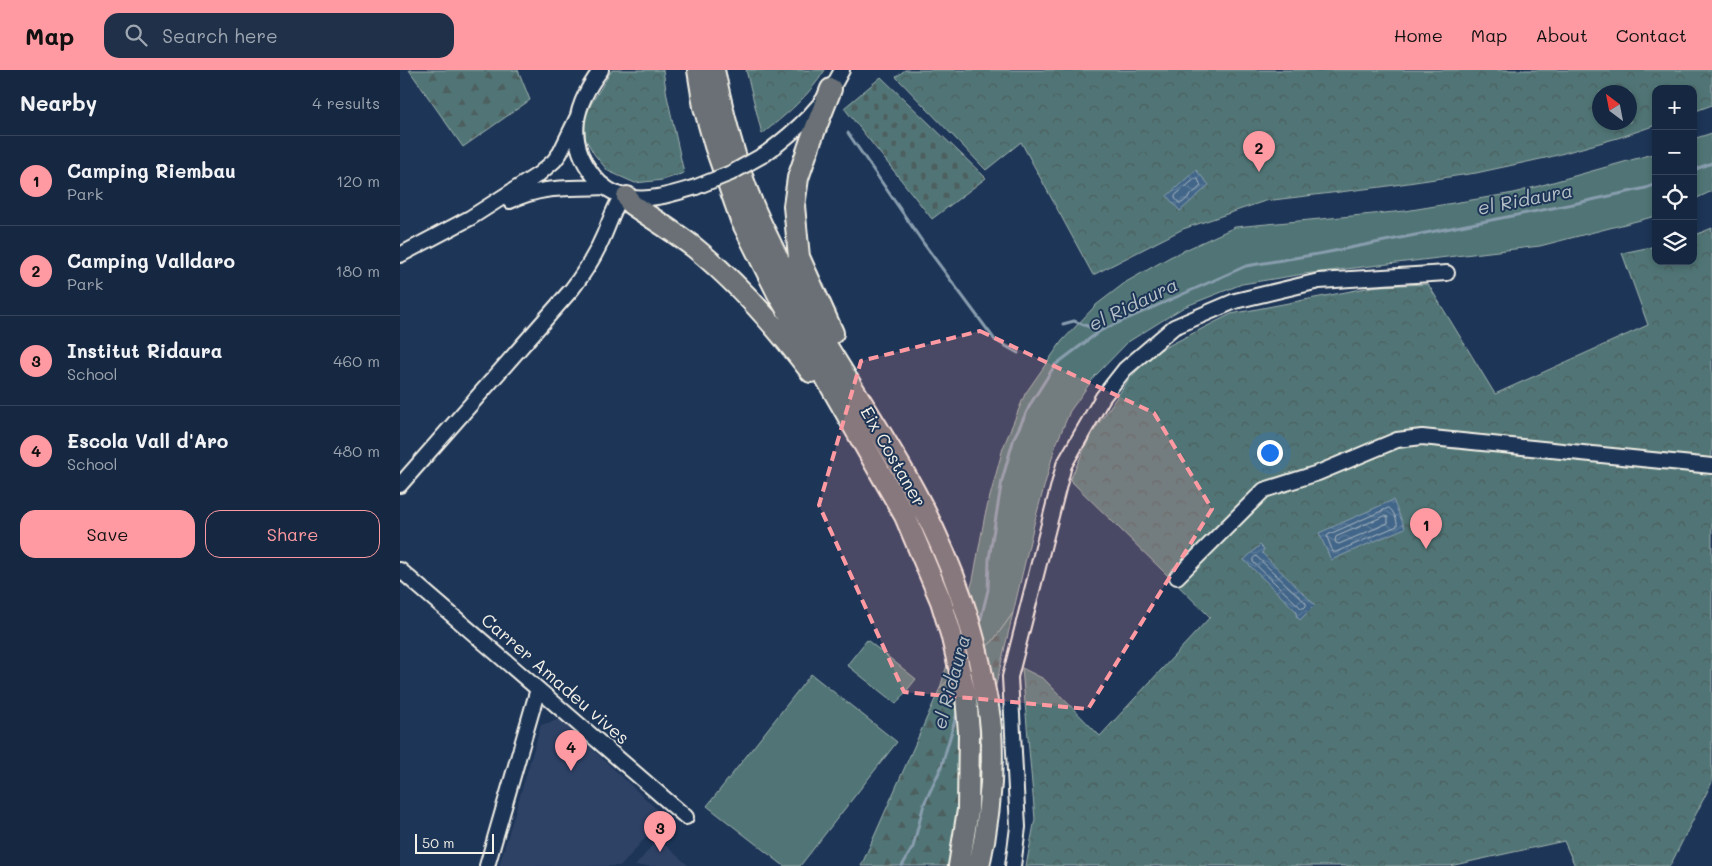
<!DOCTYPE html>
<html lang="en">
<head>
<meta charset="utf-8">
<style>
  :root { --surface:#162841; --page:#1f3048; --text:#f1f3f6; --muted:#9ea6b1; --line:#35445a; --accent:#ff9aa2 }
  body { margin:0; font-family:Mali,sans-serif; background:var(--page); color:var(--text) }
  .controls { position:absolute; right:15px; top:15px; display:grid; overflow:hidden; border-radius:10px; box-shadow:0 2px 8px #0003 }
  .controls button { width:45px; height:45px; display:grid; place-items:center; padding:0; border:0; border-bottom:1px solid var(--line); background:var(--surface); color:var(--text); font:25px sans-serif }
  .compass { position:absolute; left:1192px; top:15px; width:45px; height:45px; border-radius:50%; background:var(--surface); box-shadow:0 2px 8px #0003; rotate:328deg }
  .scale { position:absolute; left:15px; bottom:12px; width:79px; box-sizing:border-box; padding-left:5px; border:2px solid #f4f1e8; border-top:0; font-size:14px; line-height:18px; white-space:nowrap; color:#f4f1e8; -webkit-text-stroke:4px #1d3557; paint-order:stroke }
  .you { position:absolute; left:869px; top:382px; width:18px; height:18px; margin:-12px; border:4px solid #fff; border-radius:50%; background:#1a73e8; box-shadow:0 0 0 8px #1a73e833 }
  .badge { display:grid; place-items:center; width:32px; height:32px; border-radius:50%; background:var(--accent); color:#111; font-size:16px; font-weight:700 }
  .pin { position:absolute; translate:-50% -41px; filter:drop-shadow(0 1px 2px #0008) }
  .pin::after { content:''; position:absolute; top:26px; width:18px; height:15px; background:inherit; clip-path:polygon(0 0,100% 0,50% 100%) }
  .list { margin:0; padding:0; list-style:none }
  h2 { display:flex; justify-content:space-between; align-items:center; height:65px; margin:0; padding:0 20px; font-size:21px }
  h2 small { font-size:16px; font-weight:400; color:var(--muted) }
  .list li { display:grid; grid-template-columns:32px 1fr auto; gap:15px; align-items:center; box-sizing:border-box; height:90px; padding:0 20px; border-top:1px solid var(--line) }
  .list b { display:block; font-size:19px; white-space:nowrap }
  .list p { margin:0; font-size:16px; white-space:nowrap; color:var(--muted) }
  .list em { font-size:16px; font-style:normal; color:var(--muted) }
  .actions { display:flex; gap:10px; padding:15px 20px }
  .actions a { flex:1; padding:11px 0; border:1px solid var(--accent); border-radius:15px; text-align:center; font-size:18px; color:var(--accent) }
  .actions .main { background:var(--accent); color:#111 }
  .icon { flex:none; width:28px; height:28px; fill:none; stroke:currentColor; stroke-width:2; stroke-linecap:round; stroke-linejoin:round }
  .map { position:relative; flex:none; width:1312px; height:796px; overflow:hidden }
  header { display:flex; align-items:center; gap:30px; box-sizing:border-box; height:70px; padding:0 25px; background:var(--accent); color:#111 }
  header strong { font-size:24px }
  nav { display:flex; gap:28px; margin-inline-start:auto; font-size:18px }
  .search { width:350px; height:45px; background:var(--page); display:flex; align-items:center; gap:12px; box-sizing:border-box; padding:0 18px; border-radius:15px; color:var(--muted); font-size:19px }
  main { display:flex }
  aside { flex:1; background:var(--surface) }
  .map>svg:first-child { display:block }
</style>
</head>
<body>
<header>
<strong>Map</strong>
<div class="search"><svg class="icon" aria-label="search" viewBox="0 0 24 24"><circle cx="10" cy="10" r="6"/><path d="M15 15l6 6"/></svg>Search here</div>
<nav><a>Home</a><a>Map</a><a>About</a><a>Contact</a></nav>
</header>
<main>
<aside>
<h2>Nearby<small>4 results</small></h2>
<ul class="list">
<li><span class="badge">1</span><div><b>Camping Riembau</b><p>Park</p></div><em>120 m</em></li>
<li><span class="badge">2</span><div><b>Camping Valldaro</b><p>Park</p></div><em>180 m</em></li>
<li><span class="badge">3</span><div><b>Institut Ridaura</b><p>School</p></div><em>460 m</em></li>
<li><span class="badge">4</span><div><b>Escola Vall d'Aro</b><p>School</p></div><em>480 m</em></li>
</ul>
<div class="actions"><a class="main">Save</a><a>Share</a></div>
</aside>
<div class="map">
<svg width="1312" height="796" viewBox="0 0 1312 796">
  <defs>
    <pattern id="forest-firs" width="22" height="20" patternUnits="userSpaceOnUse" patternTransform="scale(1.25)"><rect width="22" height="20" fill="#517576"/><path d="M5 1l3.5 6h-7zM16 11l3.5 6h-7z" fill="#4d5e5e"/></pattern>
    <pattern id="cemetery-stones" width="16" height="16" patternUnits="userSpaceOnUse" patternTransform="scale(1.25)"><rect width="16" height="16" fill="#517576"/><path d="M2 7V4a2 2 0 0 1 4 0v3zM10 15v-3a2 2 0 0 1 4 0v3z" fill="#4d5e5e"/></pattern>
    <pattern id="park-crowns" width="20" height="18" patternUnits="userSpaceOnUse" patternTransform="scale(1.25)"><rect width="20" height="18" fill="#517576"/><path d="M2 6a3 3 0 1 1 6 0M12 15a3 3 0 1 1 6 0" fill="none" stroke="#4d5e5e"/></pattern>
    <pattern id="water-waves" width="16" height="10" patternUnits="userSpaceOnUse" patternTransform="scale(1.25)"><rect width="16" height="10" fill="#426689"/><path d="M0 5q4-4 8 0t8 0" fill="none" stroke="#5e7c9a"/></pattern>
  </defs>
  <rect width="100%" height="100%" fill="#1d3557"/>
  <filter id="ink" filterUnits="userSpaceOnUse"><feTurbulence type="fractalNoise" baseFrequency=".02" numOctaves="2"/><feDisplacementMap in="SourceGraphic" scale="10" xChannelSelector="R" yChannelSelector="G"/><feConvolveMatrix kernelMatrix="1 2 1 2 8 2 1 2 1" color-interpolation-filters="sRGB"/></filter>
  <g filter="url(#ink)">
    <path fill="#2e4266" d="M160 649 264 746 221 796H99L141 655Z
      M258 769 289 796H235Z"/>
    <path fill="#517576" stroke="#a2b3af" d="M1312 63V121L1293 130V69Z
      M1256 83V146L1140 176 904 204 842 214 784 237 728 272 695 306 670 341 655 377 635 450 613 543 593 571 540 618 573 510 585 445 603 378 625 324 662 271 696 235 726 212 770 187 835 157 1005 141 1114 123Z
      M467 570 516 609 496 634 447 595Z
      M411 604 497 672 400 796H384L307 736Z"/>
    <path fill="url(#forest-firs)" stroke="#a2b3af" d="M9 0H118L130 30 63 77Z
      M613 543 596 615 579 716 551 796H461L540 618 593 571Z"/>
    <path fill="url(#cemetery-stones)" stroke="#a2b3af" d="M481 7 586 108 532 149 444 38Z"/>
    <path fill="url(#park-crowns)" stroke="#a2b3af" fill-rule="evenodd" d="M212 0H263L267 26 284 103 263 110 235 113 208 101 194 84 185 68V49L191 34Z
      M346 0H425C409 26 386 45 362 64Z
      M505 0H1312V35L1293 42V19H1256V55L1221 67 1150 87 1076 103 981 117 865 131 783 159 693 205 621 72 586 100 496 7ZM1200 22H1230V52H1200Z
      M1312 158V712L1270 796H1175L1164 771 1050 796H626L635 749 622 598 644 609 700 666 810 547 670 410 689 369 699 353 730 308 754 283 831 244 977 216 1028 214 1095 324 1248 255 1222 183 1256 176V191H1293V166Z"/>
    <path fill="url(#water-waves)" stroke="#899eaf" d="M796 100 809 115 780 141 767 126Z
      M993 430 1005 458 931 490 919 463Z
      M860 475 864 479 862 483 915 535 900 550 896 546 897 542 844 490Z"/>
    <g fill="none" stroke-linecap="round" stroke-linejoin="round">
      <path stroke="#adb9c2" stroke-width="1" d="M795 109H798L801 116 782 133H779L775 128V126Z
        M989 438C993 440 998 451 997 456L936 482H933L927 467 928 465Z
        M985 446 988 447V453L939 474 936 473 935 470 936 467Z
        M856 486 906 533V536L904 538H901L853 492V489Z"/>
      <path stroke="#899eaf" stroke-width="3" d="M448 63 524 174 595 270 618 283
        M1293 100 1312 93
        M663 254 674 251 700 261
        M579 556 588 520 589 489 602 410 614 368 631 333 655 295 700 261 846 196 924 183 1173 134 1246 118 1256 114
        M502 796 513 777 524 734 541 698 558 640"/>
      <defs>
        <path id="minor" d="M201 0C175 34 165 69 193 105 201 116 214 125 228 127 250 132 275 123 296 117
          M365 84C396 61 425 35 442 0
          M110 131C145 115 167 119 204 117
          M0 185 70 148 139 104 154 91 160 83 177 48
          M0 415 172 219C185 202 196 184 204 165 210 151 214 138 222 125
          M0 500 286 747
          M777 507 864 420 918 403 997 370 1022 367 1312 396
          M87 796 138 619
          M613 796 618 757 610 607 664 395 703 327 725 299 774 257 835 231 919 211 1047 203"/>
        <path id="highway" d="M298 0 304 37 315 76 341 150 378 224 505 446 541 531 551 564 566 627 569 662 568 740 559 796
          M314 0C326 58 341 115 368 168 383 200 400 232 419 263 452 319 489 372 519 430 550 489 573 551 584 616 587 630 590 645 591 659 594 705 589 751 579 796
          M431 19 411 70 398 108 394 136 399 187 433 263
          M227 127 231 134C253 149 275 162 295 178 339 214 376 256 411 302"/>
      </defs>
      <use href="#minor" stroke="#f4f1e8" stroke-width="18"/>
      <use href="#highway" stroke="#f4f1e8" stroke-width="24"/>
      <use href="#minor" stroke="#1d3557" stroke-width="14"/>
      <use href="#highway" stroke="#6a7074" stroke-width="20"/>
      <defs>
        <path id="minor-bridge" d="M296 117 331 103 365 84"/>
      </defs>
      <use href="#minor-bridge" stroke="#f4f1e8" stroke-width="18" stroke-linecap="butt"/>
      <use href="#minor-bridge" stroke="#1d3557" stroke-width="14"/>
    </g>
  </g>
  <path fill="#ff9aa2" fill-opacity="0.2" stroke="#ff9aa2" stroke-width="4" stroke-dasharray="10 6" stroke-linejoin="round" d="M580 261 754 343 812 439 688 639 504 622 419 435 461 291Z"/>
  <g text-anchor="middle" stroke-width="4" stroke-linejoin="round" paint-order="stroke">
    <g font-size="18" fill="#f4f1e8" stroke="#1d3557">
      <text transform="translate(493 387) rotate(60)" y="6">Eix Costaner</text>
      <text transform="translate(155 609) rotate(41)" y="6">Carrer Amadeu vives</text>
    </g>
    <g font-size="19" font-style="italic" fill="#b6c0c7" stroke="#1d3557">
      <text transform="translate(1125 129) rotate(-11)" y="7">el Ridaura</text>
      <text transform="translate(733 234) rotate(-26)" y="7">el Ridaura</text>
      <text transform="translate(551 612) rotate(-75)" y="7">el Ridaura</text>
    </g>
  </g>
</svg>
<div class="controls">
<button>+</button>
<button>−</button>
<button><svg class="icon" aria-label="locate" viewBox="0 0 24 24"><circle cx="12" cy="12" r="6"/><path d="M12 2v4M12 18v4M2 12h4M18 12h4"/></svg></button>
<button><svg class="icon" aria-label="layers" viewBox="0 0 24 24"><path d="M12 4l9 5-9 5-9-5zM3 14l9 5 9-5"/></svg></button>
</div>
<svg class="compass" viewBox="-18 -18 36 36"><path d="M0-13l5 13h-10z" fill="#e53935"/><path d="M0 13l5-13h-10z" fill="#9ea6b1"/></svg>
<div class="scale">50 m</div>
<div class="you"></div>
<div class="pin badge" style="left:1026px;top:479px">1</div>
<div class="pin badge" style="left:859px;top:102px">2</div>
<div class="pin badge" style="left:260px;top:782px">3</div>
<div class="pin badge" style="left:171px;top:701px">4</div>
</div>
</main>
</body>
</html>
